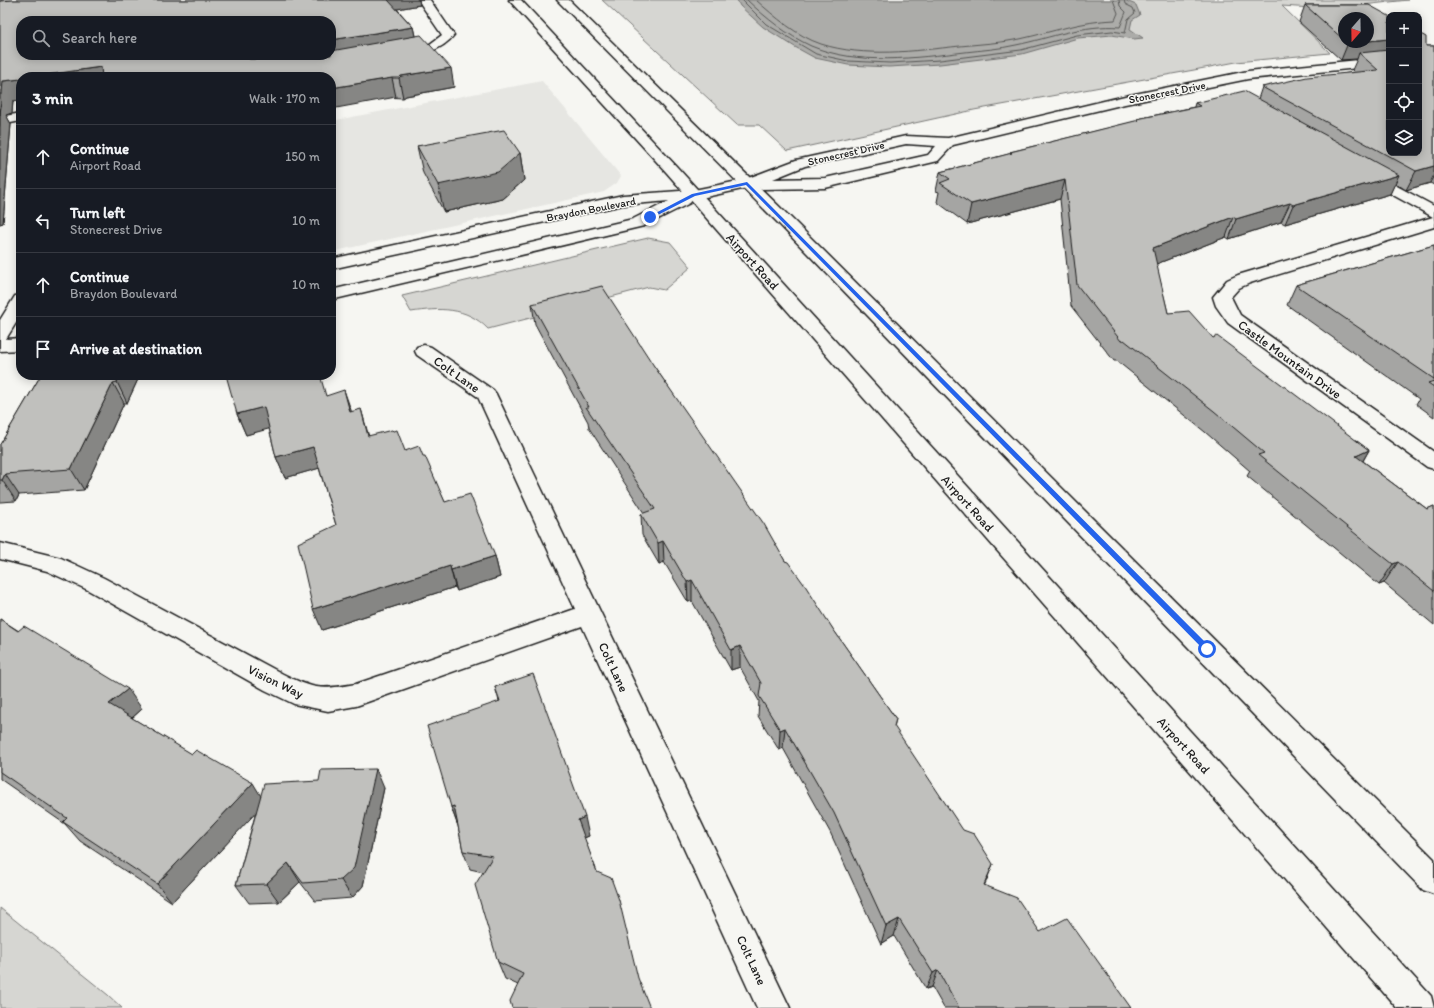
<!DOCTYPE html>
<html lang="en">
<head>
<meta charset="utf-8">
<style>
  :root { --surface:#171b24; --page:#20242c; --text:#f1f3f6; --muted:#9ea1a6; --line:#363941 }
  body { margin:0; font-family:Itim,sans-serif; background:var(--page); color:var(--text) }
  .controls { position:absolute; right:12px; top:12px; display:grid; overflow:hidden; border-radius:8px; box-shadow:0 2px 10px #0003 }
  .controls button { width:36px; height:36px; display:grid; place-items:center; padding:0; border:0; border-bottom:1px solid var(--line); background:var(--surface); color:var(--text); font:20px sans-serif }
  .compass { position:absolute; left:1338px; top:12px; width:36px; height:36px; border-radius:50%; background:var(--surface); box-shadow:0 2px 10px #0003; rotate:200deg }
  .stop { position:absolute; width:12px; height:12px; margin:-9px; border:3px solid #2563eb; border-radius:50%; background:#fff }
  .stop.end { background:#2563eb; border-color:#fff; box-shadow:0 1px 4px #0008 }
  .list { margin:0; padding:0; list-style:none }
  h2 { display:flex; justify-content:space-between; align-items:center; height:52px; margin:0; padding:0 16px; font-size:17px }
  h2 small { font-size:13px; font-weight:400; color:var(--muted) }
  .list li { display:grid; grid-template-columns:26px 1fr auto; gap:12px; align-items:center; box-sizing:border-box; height:64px; padding:0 16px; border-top:1px solid var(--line) }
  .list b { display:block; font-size:15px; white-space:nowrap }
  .list p { margin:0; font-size:13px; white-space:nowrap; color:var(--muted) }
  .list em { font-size:13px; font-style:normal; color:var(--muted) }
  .icon { flex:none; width:22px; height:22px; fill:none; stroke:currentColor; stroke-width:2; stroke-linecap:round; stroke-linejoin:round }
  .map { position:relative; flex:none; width:1434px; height:1008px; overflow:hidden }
  .search { position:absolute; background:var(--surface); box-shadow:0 2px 10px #0003; left:16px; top:16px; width:320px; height:44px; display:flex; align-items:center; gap:10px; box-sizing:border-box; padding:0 14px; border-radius:16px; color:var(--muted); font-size:15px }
  .panel { position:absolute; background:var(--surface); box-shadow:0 2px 10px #0003; left:16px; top:72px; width:320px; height:308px; border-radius:16px }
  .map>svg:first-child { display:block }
</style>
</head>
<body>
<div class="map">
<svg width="1434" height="1008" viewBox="0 0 1434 1008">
  <rect width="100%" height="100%" fill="#f6f6f2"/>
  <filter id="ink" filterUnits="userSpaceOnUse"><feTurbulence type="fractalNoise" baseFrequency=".025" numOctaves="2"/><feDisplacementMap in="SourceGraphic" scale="8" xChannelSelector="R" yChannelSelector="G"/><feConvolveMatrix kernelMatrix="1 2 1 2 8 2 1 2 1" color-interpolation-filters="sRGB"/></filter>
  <g filter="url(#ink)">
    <path fill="#e6e6e2" d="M542 81 621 176 617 183 604 192 331 252V121Z"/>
    <path fill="#d6d6d2" stroke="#797977" d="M602 0H1408L1326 9 1282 6 1330 53 1236 62 1194 70 974 110 787 151 759 125H737Z
      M648 238 670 242 691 267 664 290 649 287 488 329C466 306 439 308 411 312L402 296Z
      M0 908 108 995 122 1008H0Z"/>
    <path fill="#acaca9" stroke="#727271" d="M737 0H990L992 1 995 0H1124L1136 5 1140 15 1132 20 1130 29 1143 38 1134 39 1112 35 1078 38 1022 54 940 64 889 67 848 65 815 58 795 47 763 27 740 6Z"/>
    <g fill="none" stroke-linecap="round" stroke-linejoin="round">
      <path stroke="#565654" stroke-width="1" d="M742 0 766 24 816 54 848 61 890 63 940 60 1021 50 1077 35 1112 31 1125 33 1128 19 1135 13 1133 8 1125 4 1124 0
        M747 0C766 18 787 35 811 46 858 66 916 58 965 52 982 50 999 49 1016 45 1051 38 1083 24 1120 27L1126 12 1120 6 1119 0
        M756 0C775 17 797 36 821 44 865 58 914 51 960 46 980 44 1000 43 1020 39 1052 32 1082 21 1115 20L1118 13 1113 0"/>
      <defs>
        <path id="street" d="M418 0H430L454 35C444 49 414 61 398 57L396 54 398 51 430 44 442 35Z
          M1389 57V65L1248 79 1125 104 953 145 938 161 825 188 762 189 756 186 692 200 690 203 644 226 331 300V290L633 219 669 201 623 205 331 269V259L623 195 694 190 743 180 796 160 906 136 948 138 1125 96 1248 71ZM906 144 936 146 928 155 825 178 773 179 805 166Z
          M21 113V121L0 125V117Z
          M1367 170 1434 206V227L1250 283 1239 288 1231 297 1240 315 1434 452V469L1427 467 1228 323 1216 306 1213 297 1227 280 1238 275 1433 217 1362 178 1359 175 1362 172Z
          M21 295V315L6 339 21 338V350L0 351V320L15 296Z
          M424 345 431 347 493 390 496 394 790 1008H757L582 626 356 706 328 711 294 704 265 690 88 590 47 571 0 559V543L61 558 104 578 283 674C315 690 321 690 356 684L575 609 478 397 417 355 415 351 417 347Z"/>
        <path id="secondary" d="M509 0H521L677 167 1431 996 1434 1008H1397L667 173Z
          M557 0H569L792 219 1434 859V894L1423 890 780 225Z"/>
      </defs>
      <use href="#street" stroke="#1c1c1c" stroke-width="3"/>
      <use href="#secondary" stroke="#1c1c1c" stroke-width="3"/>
      <use href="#street" fill="#f6f6f2" fill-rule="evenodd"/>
      <use href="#secondary" fill="#f6f6f2" fill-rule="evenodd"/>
    </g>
    <path fill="#a5a5a3" stroke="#1c1c1c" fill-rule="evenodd" d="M0 0H419L420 5 397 9 413 27 415 36 454 87 406 96 403 98 21 77V100L13 101 12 113 6 115 11 124 3 223 0 224Z
      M1305 5H1369L1389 153 1426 46H1434V185L1430 183 1406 190 1395 183 1390 194 1285 224 1281 222 1229 239 1226 237 1156 264 1168 313 1213 338 1369 450 1363 461 1427 509 1434 506V625L1384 583 1379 585 1299 519 1247 476 1250 471 1205 432 1117 361H1114L1071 306 1060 199 967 224 937 202 939 192 936 191 940 172 1009 154 1010 152 1137 121V119L1194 107 1195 103 1258 99 1262 87 1354 72 1352 70 1357 59 1341 60 1299 22ZM1344 18 1368 42H1344Z
      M417 146 520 153 524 180 503 199 444 212 423 173Z
      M1434 245V417L1416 404 1419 399 1287 305 1296 285Z
      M532 304 654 366 785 561 896 719 894 727 984 885 1040 932 1131 1008H944L932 987 926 989 894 936 881 944 830 832 783 748 779 750 758 716 759 701 740 667 731 670 692 601 688 602 664 562 659 564 642 535 641 514 644 513 589 428 588 422 535 324Z
      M41 375H140L127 403H124L84 490 19 495 16 501 0 502V444L1 443Z
      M327 396 351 411 369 436 405 451 423 456 445 502 495 556 500 577 457 591 455 587 322 630 336 525 319 468 285 478 276 457 269 428 246 435 237 414Z
      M0 619 142 709 132 718 260 796 384 788 363 886 352 898 315 901 300 882 279 902 249 903 236 885 256 812 172 902 80 841 65 824 0 779Z
      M495 687 589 836 584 838 597 872 518 985 505 979 498 962 483 872 470 869 463 851 458 826 451 807 499 701Z"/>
    <path fill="#868684" stroke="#1c1c1c" d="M384 0H419L420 5 386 11Z
      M413 27 417 45 262 72 249 59V57L252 55H331V40Z
      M1389 39V56L1359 53 1357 59 1341 60 1348 43 1368 42V41Z
      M101 67 105 77H32Z
      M451 68 454 87 406 96 403 98 399 78 401 76Z
      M392 78 396 97 331 109V88Z
      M21 79V100L13 101 12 113 6 115 11 124 3 223 0 224V94L3 81Z
      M520 153 524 180 503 199 444 212 438 185Z
      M1434 166V175L1430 183 1406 190 1416 171Z
      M1399 175 1390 194 1285 224 1293 205Z
      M1065 180 1060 199 967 224 971 204Z
      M1290 203 1281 222 1229 239 1236 219Z
      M1233 217 1226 237 1146 268 1153 248Z
      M120 375H140L127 403 117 382Z
      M113 383 124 403 84 490 71 469Z
      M344 390 351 410 357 433 350 412Z
      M264 407 272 428 246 435 237 414Z
      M361 409 367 430 375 457 368 436Z
      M313 447 320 468 285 478 276 457Z
      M1369 450 1357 471 1356 456Z
      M5 474 19 495 16 501 2 480Z
      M663 541 664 562 659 564 658 543Z
      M495 556 500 577 457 591 451 570Z
      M1398 562 1384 583 1379 585 1393 564Z
      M450 566 455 587 322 630 313 609Z
      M692 580V601L688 602 687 582Z
      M740 646V667L731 670V650Z
      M128 689 142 709 124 725 109 704Z
      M785 728 783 748 779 750 780 730Z
      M376 769 384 788 363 886 352 898 341 880Z
      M253 783 265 803 172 902 157 884Z
      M454 806 460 825 458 826 451 807Z
      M585 817 589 836 581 839 578 820Z
      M288 863 300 882 279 902 266 884Z
      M993 864 986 882 976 903 984 885Z
      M899 919 894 936 881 944 886 926Z
      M938 970 932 987 926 989 933 973Z"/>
    <path fill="#c0c0bd" stroke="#1c1c1c" d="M13 0H388L413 27 331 40V21H21V55H252L249 57V59H279L305 55H331V51L421 35 451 68 401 76 399 78H392L331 88V77H102L101 67 32 77H21V79L3 81 2 94H0V1Z
      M1305 5H1369L1389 16V39L1368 41V18H1344V40Z
      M1419 33 1426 37V46H1434V166L1416 171 1262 87 1307 77 1378 70 1359 53 1389 50V153H1419Z
      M1347 42H1361L1348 43Z
      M1244 91 1399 175 1293 205 1290 203 1236 219 1233 217 1153 248 1168 313 1189 311 1213 338 1217 336 1369 450 1356 456 1427 509 1434 506V591L1398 562 1393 564 1311 498 1258 455 1264 453 1214 411 1124 340 1121 341 1077 285 1065 180 971 204 940 183 950 179 940 172 1012 153 1010 152 1139 120 1137 119 1200 106 1195 103Z
      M0 105H1L0 116Z
      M504 130 520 153 498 172 438 185 417 146Z
      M1434 245V379L1296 285Z
      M602 286 654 366 764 524 785 561 788 562 806 587 833 629 896 719 894 726 963 830 974 834 993 864 984 885 1017 898 1040 932 1067 918 1131 1008H959L938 970 933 973 899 919 886 926 834 813 785 728 780 730 759 696 761 683 740 646 731 650 692 580 687 582 663 541 658 543 641 514 655 509 586 407H589L532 304Z
      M41 375H120L117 382 113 383 71 469 5 474 2 480H0V444L1 443Z
      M226 375H320L326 396 344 390 350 412 361 409 368 436 392 430 393 431 397 430 405 451 419 446 423 456H425L445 502 470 494 495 556 451 570 450 566 313 609 298 543 336 525 313 447 276 457 264 407 237 414Z
      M1434 381V387L1428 383Z
      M0 619 18 631 24 626 128 689 109 704 192 754 196 750 253 783 157 884 63 822 67 818 0 772Z
      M533 674 585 817 578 820 597 872 611 878 619 900 638 978 650 1008H512L510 1001 523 974 498 962 475 885 493 856 463 851 454 806 451 807 427 726 500 701 495 687Z
      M376 769 354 868 341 880 303 883 288 863 266 884 236 885 264 784 319 781 321 770Z"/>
  </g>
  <path fill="#2563eb" d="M747 182 1210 647V651H1205L746 185 695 196 652 218 648 217 692 194Z"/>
  <g text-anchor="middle" stroke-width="3" stroke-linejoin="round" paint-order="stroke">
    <g font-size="11" fill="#1c1c1c" stroke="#f6f6f2">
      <text transform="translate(1167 92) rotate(-11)" y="4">Stonecrest Drive</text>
      <text transform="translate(846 153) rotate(-13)" y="4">Stonecrest Drive</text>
      <text transform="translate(591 209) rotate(-11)" y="4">Braydon Boulevard</text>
    </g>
    <g font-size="13" fill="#1c1c1c" stroke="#f6f6f2">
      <text transform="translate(753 261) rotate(48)" y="5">Airport Road</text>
      <text transform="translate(1290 359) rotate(36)" y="5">Castle Mountain Drive</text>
      <text transform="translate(457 374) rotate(35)" y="5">Colt Lane</text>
      <text transform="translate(968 503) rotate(48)" y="5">Airport Road</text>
      <text transform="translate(614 667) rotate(65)" y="5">Colt Lane</text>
      <text transform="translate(276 681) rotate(26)" y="5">Vision Way</text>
      <text transform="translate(1184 745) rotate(48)" y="5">Airport Road</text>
      <text transform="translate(752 960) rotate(65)" y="5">Colt Lane</text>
    </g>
  </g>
</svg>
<div class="controls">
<button>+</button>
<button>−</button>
<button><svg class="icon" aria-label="locate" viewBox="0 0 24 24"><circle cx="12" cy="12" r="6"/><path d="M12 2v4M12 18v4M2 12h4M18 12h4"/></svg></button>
<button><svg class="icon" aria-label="layers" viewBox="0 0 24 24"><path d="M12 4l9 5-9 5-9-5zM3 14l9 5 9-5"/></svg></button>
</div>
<svg class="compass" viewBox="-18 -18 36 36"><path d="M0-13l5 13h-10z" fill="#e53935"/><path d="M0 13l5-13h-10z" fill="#9ea1a6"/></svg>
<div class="stop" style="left:1207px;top:649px"></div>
<div class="stop end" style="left:650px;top:217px"></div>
<div class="search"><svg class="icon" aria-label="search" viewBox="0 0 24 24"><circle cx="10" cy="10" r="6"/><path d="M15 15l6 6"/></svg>Search here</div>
<section class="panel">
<h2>3 min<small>Walk · 170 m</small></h2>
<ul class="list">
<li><svg class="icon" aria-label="ahead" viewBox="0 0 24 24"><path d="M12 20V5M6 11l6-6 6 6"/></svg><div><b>Continue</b><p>Airport Road</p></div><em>150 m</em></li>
<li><svg class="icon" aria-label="left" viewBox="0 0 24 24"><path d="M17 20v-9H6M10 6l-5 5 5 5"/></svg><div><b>Turn left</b><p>Stonecrest Drive</p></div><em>10 m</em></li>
<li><svg class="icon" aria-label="ahead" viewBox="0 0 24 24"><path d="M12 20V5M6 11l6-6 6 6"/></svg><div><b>Continue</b><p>Braydon Boulevard</p></div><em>10 m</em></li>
<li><svg class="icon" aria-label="arrive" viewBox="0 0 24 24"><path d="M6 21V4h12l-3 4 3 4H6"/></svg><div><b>Arrive at destination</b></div></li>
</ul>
</section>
</div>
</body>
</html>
